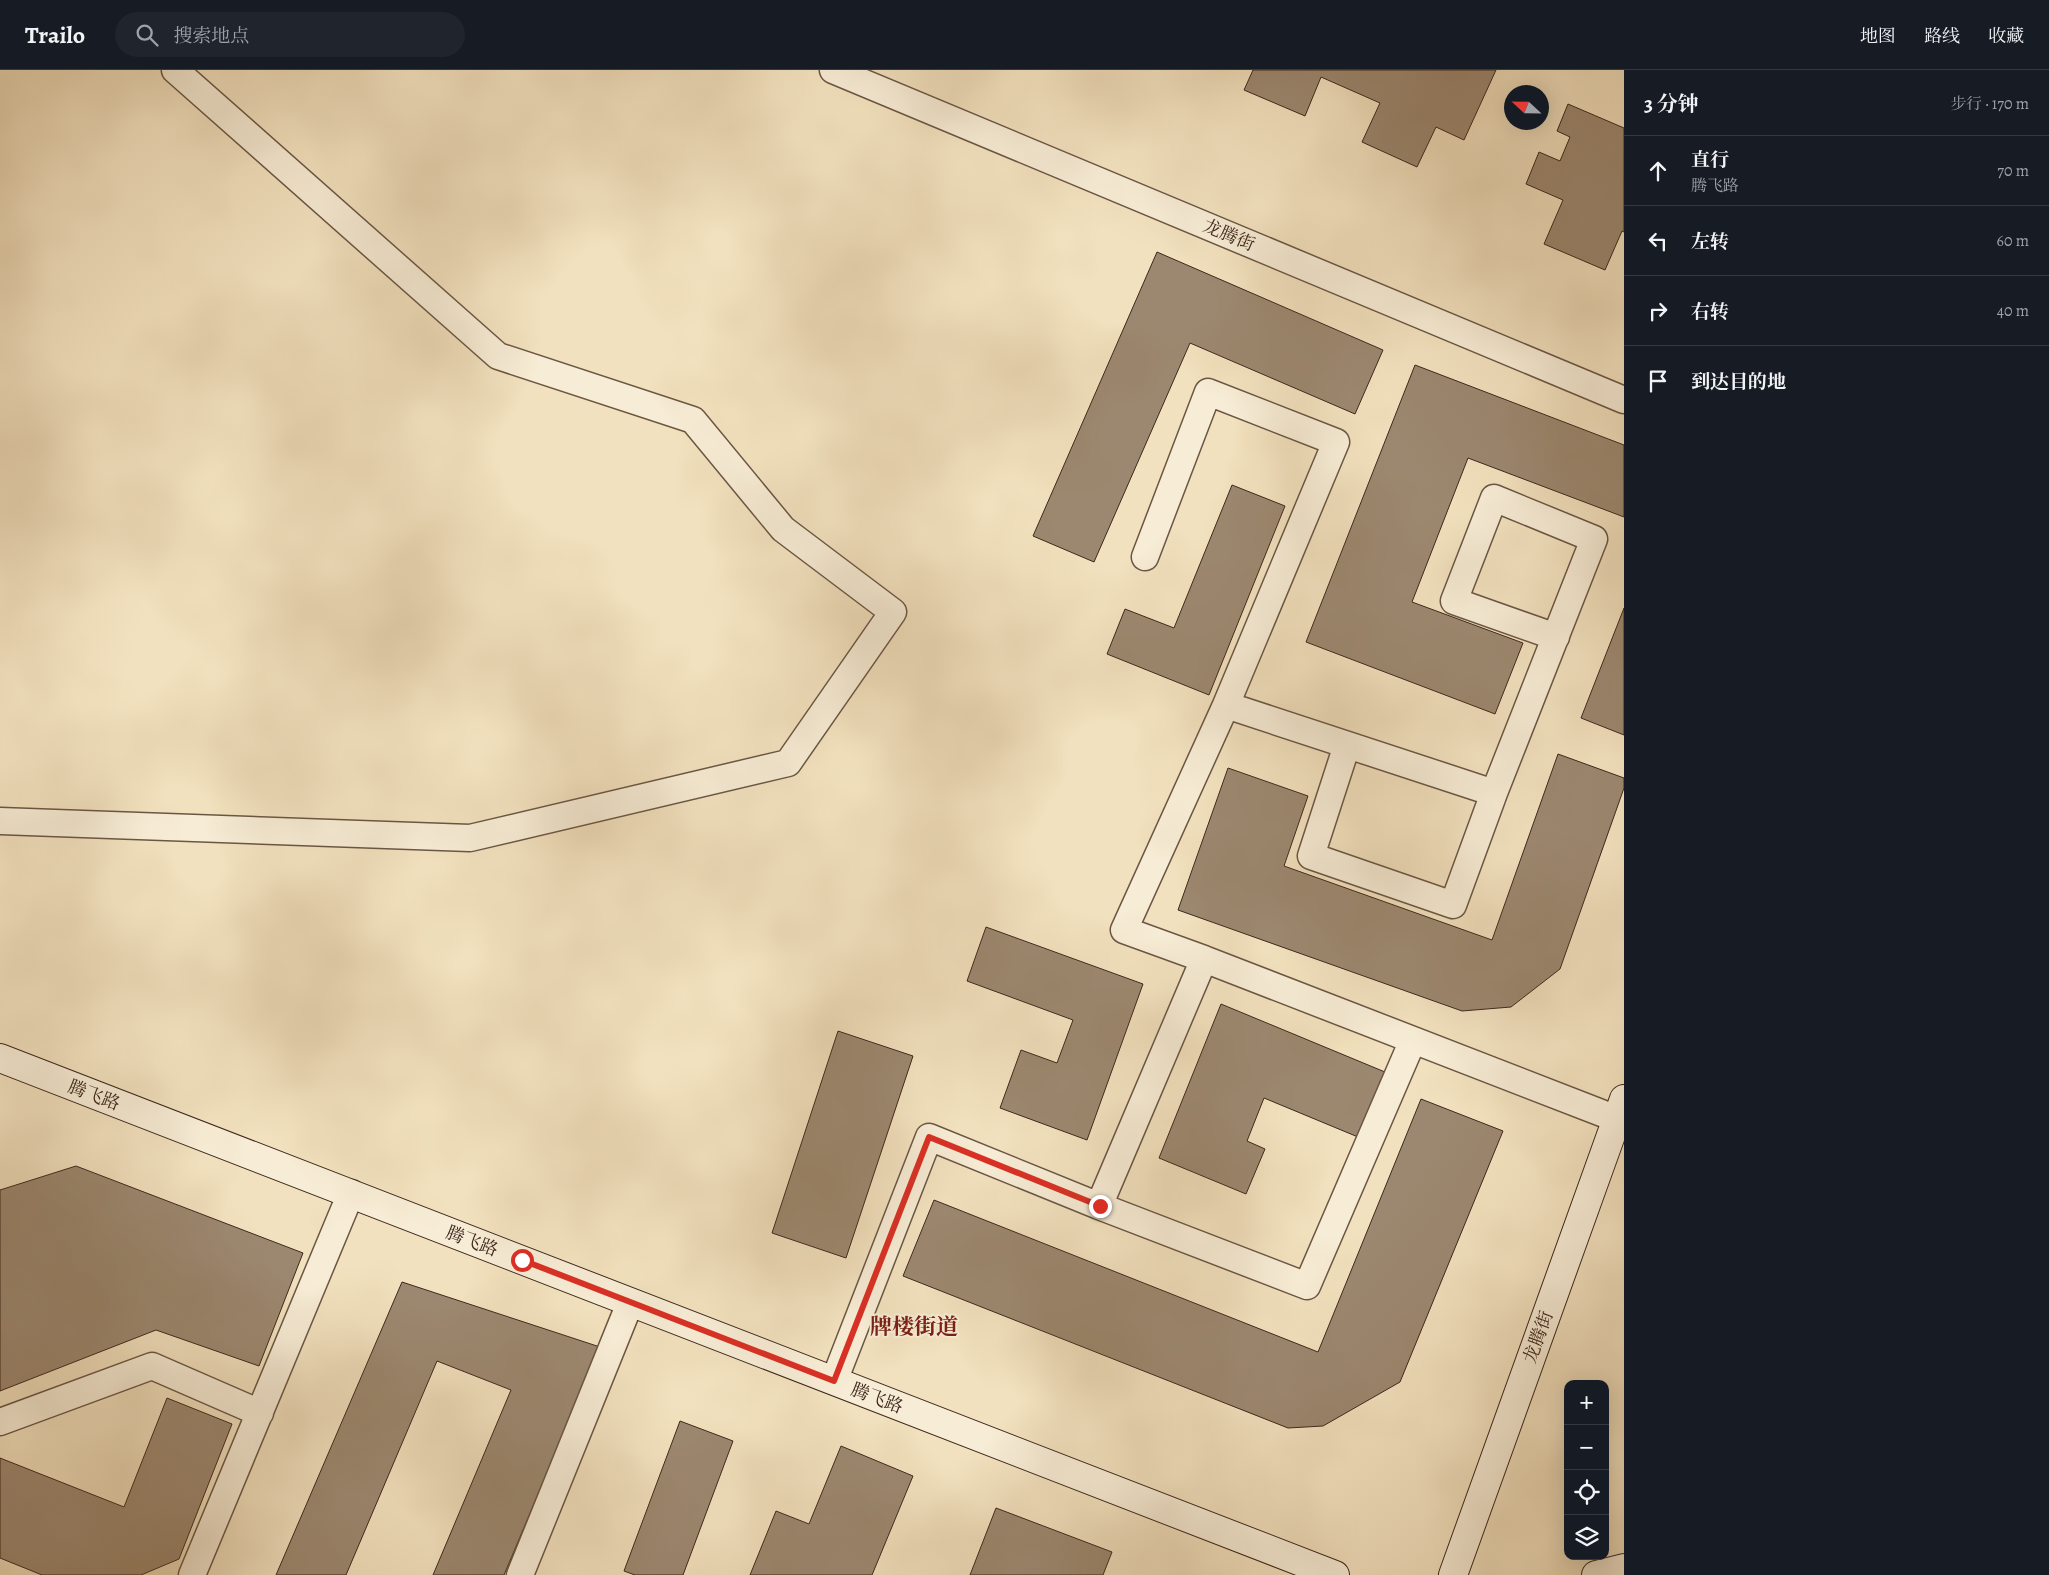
<!DOCTYPE html>
<html lang="zh">
<head>
<meta charset="utf-8">
<style>
  :root { --surface:#171b24; --page:#20242c; --text:#f1f3f6; --muted:#9ea1a6; --line:#363941 }
  body { margin:0; font-family:Alegreya,"Noto Serif SC",serif; background:var(--page); color:var(--text) }
  .controls { position:absolute; right:15px; bottom:15px; display:grid; overflow:hidden; border-radius:10px; box-shadow:0 5px 20px #0002 }
  .controls button { width:45px; height:45px; display:grid; place-items:center; padding:0; border:0; border-bottom:1px solid var(--line); background:var(--surface); color:var(--text); font:25px sans-serif }
  .compass { position:absolute; left:1504px; top:15px; width:45px; height:45px; border-radius:50%; background:var(--surface); box-shadow:0 5px 20px #0002; rotate:292deg }
  .stop { position:absolute; width:15px; height:15px; margin:-11px; border:4px solid #d93025; border-radius:50%; background:#fff }
  .stop.end { background:#d93025; border-color:#fff; box-shadow:0 1px 5px #0008 }
  .list { margin:0; padding:0; list-style:none }
  h2 { display:flex; justify-content:space-between; align-items:center; height:65px; margin:0; padding:0 20px; font-size:21px }
  h2 small { font-size:16px; font-weight:400; color:var(--muted) }
  .list li { display:grid; grid-template-columns:32px 1fr auto; gap:15px; align-items:center; box-sizing:border-box; height:70px; padding:0 20px; border-top:1px solid var(--line) }
  .list b { display:block; font-size:19px; white-space:nowrap }
  .list p { margin:0; font-size:16px; white-space:nowrap; color:var(--muted) }
  .list em { font-size:16px; font-style:normal; color:var(--muted) }
  .icon { flex:none; width:28px; height:28px; fill:none; stroke:currentColor; stroke-width:2; stroke-linecap:round; stroke-linejoin:round }
  .map { position:relative; flex:none; width:1624px; height:1505px; overflow:hidden }
  header { display:flex; align-items:center; gap:30px; box-sizing:border-box; height:70px; padding:0 25px; background:var(--surface); border-bottom:1px solid var(--line) }
  header strong { font-size:24px }
  nav { display:flex; gap:28px; margin-inline-start:auto; font-size:18px }
  .search { width:350px; height:45px; background:var(--page); display:flex; align-items:center; gap:12px; box-sizing:border-box; padding:0 18px; border-radius:28px; color:var(--muted); font-size:19px }
  main { display:flex }
  aside { flex:1; background:var(--surface) }
  .map>svg:first-child { display:block }
</style>
</head>
<body>
<header>
<strong>Trailo</strong>
<div class="search"><svg class="icon" aria-label="search" viewBox="0 0 24 24"><circle cx="10" cy="10" r="6"/><path d="M15 15l6 6"/></svg>搜索地点</div>
<nav><a>地图</a><a>路线</a><a>收藏</a></nav>
</header>
<main>
<div class="map">
<svg width="1624" height="1505" viewBox="0 0 1624 1505">
  <rect width="100%" height="100%" fill="#f2e1be"/>
  <filter id="stains"><feTurbulence type="fractalNoise" baseFrequency=".004" numOctaves="4"/><feColorMatrix values="0 0 0 0 .2 0 0 0 0 .09 0 0 0 0 .02 0 0 0 .5 -.17"/></filter>
  <radialGradient id="worn" r=".72"><stop offset=".6" stop-color="#630" stop-opacity="0"/><stop offset="1" stop-color="#630" stop-opacity=".3"/></radialGradient>
  <path fill="#9c8870" stroke="#3e281c" d="M1253 0H1496L1464 70 1436 57 1417 97 1362 72 1380 33 1321 7 1305 46 1244 20Z
    M1568 34 1624 58V162L1622 161 1605 200 1544 174 1563 130 1526 114 1539 82 1560 91 1570 67 1557 61Z
    M1157 182 1383 280 1355 344 1190 273 1094 492 1033 466Z
    M1415 295 1624 375V447L1468 388 1412 532 1523 573 1495 644 1306 572Z
    M1232 415 1285 436 1209 625 1107 584 1125 539 1174 558Z
    M1624 538V665L1581 648Z
    M1558 684 1624 708V718L1560 899 1511 937 1462 941 1178 840 1228 698 1308 726 1284 796 1492 870Z
    M986 857 1143 914 1087 1070 1000 1038 1021 980 1057 993 1073 950 967 911Z
    M1221 934 1385 1002 1358 1067 1264 1028 1247 1071 1265 1079 1246 1124 1159 1088Z
    M838 961 913 986 846 1188 772 1163Z
    M1421 1029 1503 1061 1400 1312 1323 1356 1288 1358 903 1206 934 1130 1318 1282Z
    M76 1096 303 1183 259 1296 156 1260 0 1321V1120Z
    M402 1212 600 1277 504 1505H433L511 1320 437 1291 346 1505H276Z
    M167 1328 232 1354 179 1489 141 1505H42L0 1488V1388L124 1437Z
    M680 1351 733 1371 683 1505H635L624 1501Z
    M841 1376 913 1406 872 1505H750L776 1441 809 1454Z
    M996 1438 1112 1482 1103 1505H970Z"/>
  <g fill="none" stroke-linecap="round" stroke-linejoin="round">
    <defs>
      <path id="street" d="M833 0 1624 330
        M1145 487 1208 322 1336 372 1226 635
        M1347 675 1311 786 1453 835 1494 723
        M0 751 470 768 788 693 893 542 783 459 693 350 498 286 175 0
        M1204 889 1124 860 1226 635 1494 723 1594 469 1494 428 1454 531 1556 567
        M1099 1136 1307 1216 1413 970
        M834 1311 929 1067 1099 1136 1204 889 1617 1049
        M0 1352 152 1296 260 1343
        M192 1505 351 1123
        M520 1505 630 1233"/>
      <path id="secondary" d="M0 988 1335 1505
        M1453 1505 1624 1029
        M1596 1505 1624 1498"/>
    </defs>
    <use href="#street" stroke="#6b5644" stroke-width="29"/>
    <use href="#secondary" stroke="#3e281c" stroke-width="30"/>
    <use href="#street" stroke="#f7ecd5" stroke-width="26"/>
    <use href="#secondary" stroke="#f7ecd5" stroke-width="28"/>
  </g>
  <g fill="none" stroke-linecap="round" stroke-linejoin="round">
    <path stroke="#d93025" stroke-width="6" d="M522 1190 834 1311 929 1067 1100 1136"/>
  </g>
  <g text-anchor="middle" stroke-width="4" stroke-linejoin="round" paint-order="stroke">
    <g font-size="18" fill="#3e281c" stroke="#f7ecd5">
      <text transform="translate(1229 165) rotate(23)" y="6">龙腾街</text>
      <text transform="translate(94 1025) rotate(21)" y="6">腾飞路</text>
      <text transform="translate(472 1171) rotate(21)" y="6">腾飞路</text>
      <text transform="translate(1538 1267) rotate(-70)" y="6">龙腾街</text>
      <text transform="translate(877 1328) rotate(21)" y="6">腾飞路</text>
    </g>
    <g font-size="22" font-weight="bold" fill="#7a1f14" stroke="#f7ecd5">
      <text x="914" y="1264">牌楼街道</text>
    </g>
  </g>
  <rect width="100%" height="100%" filter="url(#stains)"/>
  <rect width="100%" height="100%" fill="url(#worn)"/>
</svg>
<div class="controls">
<button>+</button>
<button>−</button>
<button><svg class="icon" aria-label="locate" viewBox="0 0 24 24"><circle cx="12" cy="12" r="6"/><path d="M12 2v4M12 18v4M2 12h4M18 12h4"/></svg></button>
<button><svg class="icon" aria-label="layers" viewBox="0 0 24 24"><path d="M12 4l9 5-9 5-9-5zM3 14l9 5 9-5"/></svg></button>
</div>
<svg class="compass" viewBox="-18 -18 36 36"><path d="M0-13l5 13h-10z" fill="#e53935"/><path d="M0 13l5-13h-10z" fill="#9ea1a6"/></svg>
<div class="stop" style="left:522px;top:1190px"></div>
<div class="stop end" style="left:1100px;top:1136px"></div>
</div>
<aside>
<h2>3 分钟<small>步行 · 170 m</small></h2>
<ul class="list">
<li><svg class="icon" aria-label="ahead" viewBox="0 0 24 24"><path d="M12 20V5M6 11l6-6 6 6"/></svg><div><b>直行</b><p>腾飞路</p></div><em>70 m</em></li>
<li><svg class="icon" aria-label="left" viewBox="0 0 24 24"><path d="M17 20v-9H6M10 6l-5 5 5 5"/></svg><div><b>左转</b></div><em>60 m</em></li>
<li><svg class="icon" aria-label="right" viewBox="0 0 24 24"><path d="M7 20v-9h11M14 6l5 5-5 5"/></svg><div><b>右转</b></div><em>40 m</em></li>
<li><svg class="icon" aria-label="arrive" viewBox="0 0 24 24"><path d="M6 21V4h12l-3 4 3 4H6"/></svg><div><b>到达目的地</b></div></li>
</ul>
</aside>
</main>
</body>
</html>
